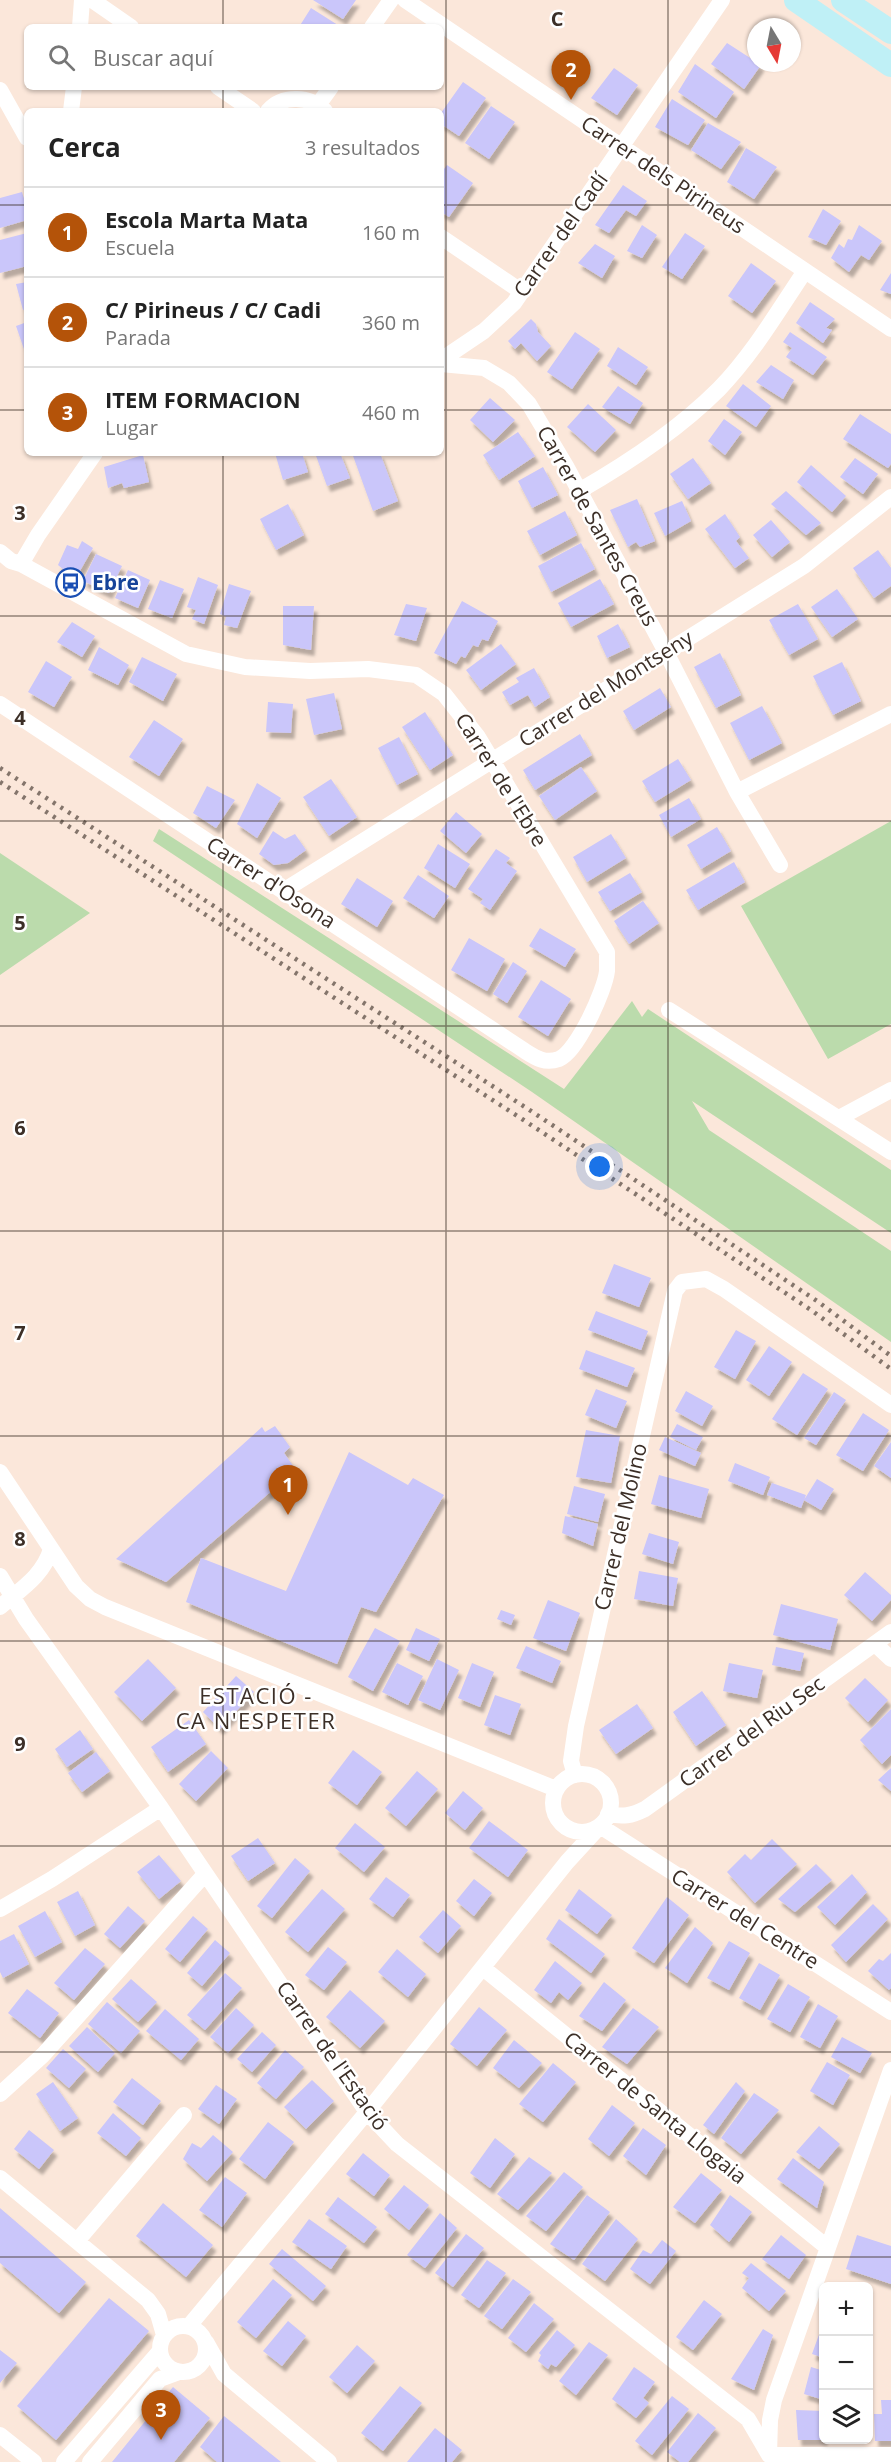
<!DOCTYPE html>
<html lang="es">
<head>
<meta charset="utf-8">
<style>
  :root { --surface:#fff; --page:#f2f2f2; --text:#222; --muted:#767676; --line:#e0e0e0; --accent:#b45309 }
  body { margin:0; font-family:"Open Sans",sans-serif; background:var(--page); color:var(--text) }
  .controls { position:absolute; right:18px; bottom:18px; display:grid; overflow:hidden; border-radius:9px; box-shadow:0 2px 4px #0004 }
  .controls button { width:54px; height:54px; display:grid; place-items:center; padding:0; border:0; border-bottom:2px solid var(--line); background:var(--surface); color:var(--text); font:30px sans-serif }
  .compass { position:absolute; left:747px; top:18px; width:54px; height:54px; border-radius:50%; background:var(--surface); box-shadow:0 2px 4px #0004; rotate:170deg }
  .you { position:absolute; left:600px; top:1167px; width:21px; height:21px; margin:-15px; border:4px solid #fff; border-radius:50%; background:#1a73e8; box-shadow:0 0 0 9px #1a73e833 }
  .badge { display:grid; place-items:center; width:39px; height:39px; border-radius:50%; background:var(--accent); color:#fff; font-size:20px; font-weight:700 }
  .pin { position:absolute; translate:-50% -50px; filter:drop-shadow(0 2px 3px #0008) }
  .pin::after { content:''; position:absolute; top:32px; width:21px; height:18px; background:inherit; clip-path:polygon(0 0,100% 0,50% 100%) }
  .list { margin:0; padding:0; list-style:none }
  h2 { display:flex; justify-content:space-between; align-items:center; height:78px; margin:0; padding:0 24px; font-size:26px }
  h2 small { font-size:20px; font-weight:400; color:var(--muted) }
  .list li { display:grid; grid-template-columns:39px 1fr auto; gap:18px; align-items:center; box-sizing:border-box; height:90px; padding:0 24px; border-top:2px solid var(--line) }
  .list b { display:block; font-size:22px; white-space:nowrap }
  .list p { margin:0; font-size:20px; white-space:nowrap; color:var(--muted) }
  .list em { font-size:20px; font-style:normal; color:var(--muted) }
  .icon { flex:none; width:33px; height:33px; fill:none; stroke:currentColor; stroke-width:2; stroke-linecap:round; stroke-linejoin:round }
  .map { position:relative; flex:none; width:891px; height:2462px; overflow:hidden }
  .search { position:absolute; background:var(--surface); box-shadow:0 2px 4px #0004; left:24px; top:24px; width:420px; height:66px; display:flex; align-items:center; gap:15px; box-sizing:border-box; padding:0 21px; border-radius:9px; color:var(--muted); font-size:22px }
  .panel { position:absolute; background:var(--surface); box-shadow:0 2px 4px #0004; left:24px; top:108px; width:420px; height:348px; border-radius:9px }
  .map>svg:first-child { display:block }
</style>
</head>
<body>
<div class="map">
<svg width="891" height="2462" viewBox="0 0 891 2462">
  <defs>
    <filter id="shadow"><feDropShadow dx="3.5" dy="6" stdDeviation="1.5" flood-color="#0004"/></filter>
  </defs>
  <rect width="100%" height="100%" fill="#fbe7da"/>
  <path fill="#bbdbac" d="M891 821V1024L828 1059 741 906Z
    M159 829 564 1089 632 1001 642 1017 648 1009 891 1170V1233L692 1101 709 1130 891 1251V1342L532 1092 153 841Z
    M0 853 90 913 0 975Z"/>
  <path fill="#cac6fa" filter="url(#shadow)" d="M313 0H356L343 19Z
    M311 8 341 27H299Z
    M727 43 761 65 744 89 711 64Z
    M695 64 734 92 716 118 678 92Z
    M614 68 638 85 617 115 591 98Z
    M463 82 486 98 459 136 441 124V113Z
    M672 99 705 120 688 145 655 127Z
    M491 106 515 122 489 159 465 143Z
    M708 123 741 142 721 169 691 150Z
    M746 148 777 167 754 199 727 182Z
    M447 165 473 183 449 217 441 212V173Z
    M623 185 647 201 636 216 626 210 609 233 595 225Z
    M22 192 27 209V220L0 228V198Z
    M823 209 841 221 826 245 808 237Z
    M642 225 657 235 642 258 627 251Z
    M859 225 882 241 869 260 861 255 849 272 831 258 839 244 844 248 848 239 852 240Z
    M27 233V266L0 273V240Z
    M685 233 705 246 682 279 662 267Z
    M595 244 615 256 602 278 578 263Z
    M751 263 776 281 752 313 728 296Z
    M891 273V294L880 290Z
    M27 282V309L23 310 16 284Z
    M810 302 835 319 826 328 832 330 823 343 796 323Z
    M531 319 536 324 538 332 551 346 537 361 521 343 515 349 508 341Z
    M27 322V351L25 352 16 326Z
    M575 332 600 349 572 389 547 372Z
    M790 332 827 357 813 375 786 357 792 348 783 342Z
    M618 347 648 367 636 385 607 366Z
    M771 365 794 380 783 399 756 382Z
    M743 384 771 406 756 427 726 406Z
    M618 386 643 403 630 424 602 407Z
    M490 398 515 420 493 442 470 420Z
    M588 404 616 430 595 452 567 427Z
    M860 414 891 434V464L888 468 843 439Z
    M724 419 742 432 725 455 708 441Z
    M518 432 535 456 499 480 483 455Z
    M275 453H302L308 472 283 480Z
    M315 453H340L350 478 327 486Z
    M352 453H380L398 501 373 511Z
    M143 455 149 482 124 488 122 483 108 488 104 467Z
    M693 458 711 483 688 499 670 474Z
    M855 458 878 474 863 494 840 477Z
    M811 465 846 496 832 512 797 482Z
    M543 467 558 495 532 508 518 481Z
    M786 491 821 523 806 535 771 504Z
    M637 499 655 541 640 547 636 542 628 547 610 510Z
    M682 501 691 521 665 536 654 513Z
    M288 504 304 535 276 550 260 519Z
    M565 511 577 535 540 555 527 531Z
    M725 514 740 537 736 541 749 558 735 568 705 529Z
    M771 520 790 542 772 557 753 535Z
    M82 541 93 548 77 576 70 575 58 565 67 545 78 549Z
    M581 543 595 569 551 592 538 566Z
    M878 550 891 568V586L874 598 853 568Z
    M96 554 122 566 109 593 83 581Z
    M128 570 150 580 138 608 115 598Z
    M198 577 218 585 204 624 192 619 196 610 187 607Z
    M600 579 614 604 571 627 558 603Z
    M160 580 184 589 172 618 148 609Z
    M229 584 251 591 237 628 224 625 226 617 220 614Z
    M837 589 858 619 832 637 811 607Z
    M462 601 498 621 488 641 482 639 478 647 473 645 465 658 461 656 456 664 434 653Z
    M406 604 427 608 416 641 394 635Z
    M798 604 818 639 789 655 769 620Z
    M283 606H314L311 650 283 645Z
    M72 622 95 636 82 657 57 642Z
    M618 624 630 647 607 658 597 636Z
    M501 644 516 664 481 690 466 670Z
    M99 647 129 665 118 685 88 670Z
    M720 653 741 695 716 708 694 667Z
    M142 657 177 674 163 701 129 682Z
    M46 661 72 677 54 707 28 692Z
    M842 662 861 701 833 715 813 676Z
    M534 668 550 697 535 707 528 695 510 705 502 692 519 682 516 678Z
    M660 688 671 707 634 730 623 711Z
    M334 693 342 729 314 735 306 699Z
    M268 702 293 704 291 733 266 732Z
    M762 706 782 743 749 760 730 723Z
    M425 712 453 755 430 770 402 727Z
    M154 720 183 739 159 776 129 757Z
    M580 734 592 755 535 790 523 770Z
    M399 737 418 774 397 785 378 748Z
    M678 759 691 780 655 802 642 781Z
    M581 767 597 791 555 820 539 796Z
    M331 779 357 817 329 836 303 797Z
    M257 783 281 798 257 838 237 824Z
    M207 786 235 800 216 828 193 813Z
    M689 798 701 819 671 837 659 815Z
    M456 812 482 834 466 853 440 831Z
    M717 827 731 851 701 869 687 845Z
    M273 831 285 839 295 834 306 850 288 863 274 865 259 854Z
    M611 834 626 858 587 882 573 857Z
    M438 844 470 864 455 888 424 868Z
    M496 849 510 858 506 863 517 871 490 910 480 903 483 899 468 889Z
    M734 862 745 882 698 910 686 890Z
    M630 873 642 892 610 911 598 892Z
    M418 875 449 896 434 918 403 898Z
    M357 878 393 901 377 927 341 904Z
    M643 901 659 923 629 944 614 921Z
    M540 928 576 949 565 967 529 946Z
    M469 938 505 959 487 991 451 970Z
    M513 962 527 971 507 1003 493 994Z
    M541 980 571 999 548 1036 518 1017Z
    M614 1264 651 1278 639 1307 602 1293Z
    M596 1311 648 1331 641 1350 588 1330Z
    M736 1330 756 1341 735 1379 714 1367Z
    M769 1346 792 1362 769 1396 746 1380Z
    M586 1350 635 1368 627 1387 579 1369Z
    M803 1373 828 1389 797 1435 772 1419Z
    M596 1389 627 1401 616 1428 585 1415Z
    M686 1391 713 1406 702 1426 675 1411Z
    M834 1392 846 1400 816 1445 804 1438Z
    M863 1413 889 1430 863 1471 836 1455Z
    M677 1424 703 1437 696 1450 670 1437Z
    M275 1426 290 1447 284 1453 296 1470 166 1582 116 1559 262 1427 265 1432Z
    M586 1430 620 1436 611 1483 576 1477Z
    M665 1437 701 1453 695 1466 659 1450Z
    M891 1442V1478L874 1466Z
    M349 1452 408 1485 413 1478 444 1495 376 1612 361 1607 337 1664 186 1602 201 1558 286 1591Z
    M735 1463 770 1477 763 1495 728 1481Z
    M659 1475 709 1489 701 1518 651 1504Z
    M817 1479 834 1489 821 1510 804 1500Z
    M772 1483 806 1495 801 1508 767 1495Z
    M574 1486 605 1494 598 1522 567 1514Z
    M565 1516 598 1524 593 1546 562 1533Z
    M649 1533 679 1542 673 1564 642 1554Z
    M639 1571 678 1578 673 1606 634 1599Z
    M865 1572 891 1595V1600L872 1621 844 1595Z
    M548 1600 580 1613 566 1651 533 1638Z
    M781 1604 838 1619 830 1650 773 1635Z
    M501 1610 515 1615 511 1625 497 1619Z
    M375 1628 400 1641 373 1691 348 1677Z
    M416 1628 440 1639 429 1661 406 1650Z
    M526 1646 561 1661 552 1683 516 1668Z
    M776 1647 804 1653 800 1671 772 1665Z
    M148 1659 176 1688 142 1721 114 1692Z
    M437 1659 459 1670 440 1710 418 1700Z
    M397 1663 423 1676 408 1705 382 1692Z
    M472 1663 494 1672 480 1707 458 1698Z
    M729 1663 763 1670 757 1698 723 1691Z
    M236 1676 254 1692 220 1729 203 1712Z
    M865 1678 888 1700 868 1722 845 1698Z
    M702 1691 726 1725 696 1746 673 1712Z
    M495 1695 521 1704 510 1735 484 1725Z
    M637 1704 653 1728 616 1754 599 1730Z
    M891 1709V1755L882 1764 860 1740Z
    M189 1720 206 1744 168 1772 151 1747Z
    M80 1730 93 1749 67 1767 55 1749Z
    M353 1750 382 1772 357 1805 328 1783Z
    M211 1751 228 1768 196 1801 179 1784Z
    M96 1752 110 1771 82 1792 68 1773Z
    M891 1768V1791L878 1780Z
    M417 1771 438 1789 406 1826 385 1808Z
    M463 1791 483 1808 465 1830 445 1813Z
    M489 1821 528 1850 508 1877 469 1848Z
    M355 1823 385 1847 364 1872 335 1848Z
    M258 1838 275 1863 248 1881 231 1856Z
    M772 1839 797 1864 755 1903 727 1872 745 1854 751 1860Z
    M159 1855 181 1881 159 1899 137 1872Z
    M295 1858 310 1871 272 1918 257 1906Z
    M816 1864 832 1880 795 1912 778 1899Z
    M852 1874 867 1892 835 1925 817 1907Z
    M386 1877 410 1895 393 1917 369 1899Z
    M474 1879 492 1893 474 1916 456 1901Z
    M322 1889 345 1909 308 1952 285 1932Z
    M579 1889 612 1915 597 1934 565 1910Z
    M78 1891 95 1925 75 1936 57 1902Z
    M667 1897 689 1915 654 1963 632 1948Z
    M873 1904 888 1919 846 1962 831 1945Z
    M128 1906 145 1921 120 1948 104 1934Z
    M443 1910 461 1926 438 1953 419 1937Z
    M45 1911 62 1942 35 1957 18 1926Z
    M193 1916 208 1929 180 1962 165 1949Z
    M559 1919 605 1954 591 1973 546 1939Z
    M695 1927 713 1943 687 1983 665 1968Z
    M14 1934 29 1964 3 1978 0 1972V1941Z
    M215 1940 230 1953 202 1986 187 1973Z
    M729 1941 750 1953 729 1990 707 1978Z
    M328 1947 347 1962 324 1990 305 1975Z
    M85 1948 105 1964 74 2000 54 1983Z
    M397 1949 426 1974 408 1997 378 1972Z
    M891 1953V1988L889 1990 868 1971 879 1959 883 1961Z
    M555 1961 582 1983 568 2000 559 1992 551 2003 534 1990Z
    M759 1963 780 1975 760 2010 739 1998Z
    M225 1973 242 1988 205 2030 187 2015Z
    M131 1979 157 2002 138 2022 112 1999Z
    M604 1982 626 2000 602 2031 579 2016Z
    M788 1984 810 1997 790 2032 767 2019Z
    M27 1989 59 2013 40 2038 8 2013Z
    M350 1990 385 2021 360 2048 326 2017Z
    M107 2002 140 2031 121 2053 88 2024Z
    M818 2004 838 2016 820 2048 800 2037Z
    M479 2007 507 2030 477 2066 450 2044Z
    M236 2008 254 2025 228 2053 210 2037Z
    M633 2008 659 2027 627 2064 602 2047Z
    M165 2009 199 2039 181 2060 146 2031Z
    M87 2027 115 2053 98 2072 69 2046Z
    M262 2032 276 2045 252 2072 237 2059Z
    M842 2037 872 2053 860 2073 831 2057Z
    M514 2040 542 2063 519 2088 493 2068Z
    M63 2049 86 2069 69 2088 46 2068Z
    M285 2050 304 2067 276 2099 257 2083Z
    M827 2062 850 2075 833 2105 810 2091Z
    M553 2063 576 2082 543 2122 519 2104Z
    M132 2078 161 2101 143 2125 113 2102Z
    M312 2080 334 2101 306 2129 284 2107Z
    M53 2082 78 2118 60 2131 36 2094Z
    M736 2082 745 2091 714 2134 703 2125Z
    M216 2085 237 2099 219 2124 198 2109Z
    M754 2093 779 2110 741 2154 721 2138Z
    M612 2105 635 2123 609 2156 588 2139Z
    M113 2113 141 2138 126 2156 97 2133Z
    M268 2122 294 2142 265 2179 239 2159Z
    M819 2126 840 2144 819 2169 796 2152Z
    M643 2128 666 2145 646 2175 623 2156Z
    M29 2130 54 2150 39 2169 14 2149Z
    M213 2135 233 2152 207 2181 183 2159 192 2143 201 2148Z
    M495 2138 515 2154 490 2188 470 2173Z
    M363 2153 390 2175 374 2196 346 2174Z
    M529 2157 552 2173 518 2210 497 2194Z
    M793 2158 824 2182 817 2208 777 2179Z
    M564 2172 583 2187 546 2231 526 2216Z
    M701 2173 722 2190 695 2223 673 2207Z
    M225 2177 247 2193 222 2227 199 2210Z
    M404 2185 429 2205 409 2230 384 2209Z
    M587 2195 610 2212 574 2260 550 2244Z
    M730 2195 752 2212 729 2242 710 2225Z
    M338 2197 377 2227 364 2243 325 2214Z
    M163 2203 213 2245 186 2277 136 2236Z
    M0 2208 86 2282 59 2313 0 2263Z
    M440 2213 457 2228 425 2268 407 2255Z
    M309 2219 347 2246 331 2269 292 2242Z
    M616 2219 638 2239 605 2281 582 2264Z
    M466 2234 484 2248 453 2287 435 2273Z
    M781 2235 806 2255 789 2279 762 2259Z
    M857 2235 891 2246V2284L846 2269Z
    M662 2240 676 2251 650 2284 630 2269 643 2250 651 2254Z
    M282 2249 326 2286 313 2301 269 2264Z
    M487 2260 506 2273 479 2308 461 2295Z
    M751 2263 786 2291 769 2311 742 2288 749 2278 742 2273Z
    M273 2279 292 2295 256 2338 237 2322Z
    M513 2279 531 2292 502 2329 484 2316Z
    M109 2298 149 2331 56 2440 17 2406Z
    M704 2300 722 2314 693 2350 676 2337Z
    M534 2303 554 2319 526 2352 508 2338Z
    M288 2321 306 2336 282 2366 263 2351Z
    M763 2329 773 2335 754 2390 731 2379Z
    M821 2329 824 2330V2358L812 2354Z
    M557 2330 575 2345 556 2367 551 2364 548 2369 538 2361 541 2355 539 2353Z
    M589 2342 608 2355 576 2395 559 2381Z
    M357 2345 375 2361 347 2393 329 2377Z
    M0 2350 17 2363 0 2383Z
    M634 2367 655 2382 643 2398 649 2403 636 2418 612 2399Z
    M811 2367 824 2371V2400L804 2394Z
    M400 2386 422 2403 383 2451 361 2433Z
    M173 2387 210 2418 174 2462H112Z
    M672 2396 689 2409 652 2455 635 2441Z
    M881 2400H891V2441H875L874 2414H882Z
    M796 2410 824 2411V2440H798Z
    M698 2413 716 2428 688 2462H680L667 2452Z
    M224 2416 281 2462H217L200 2447Z
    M435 2428 462 2450 452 2462H407Z"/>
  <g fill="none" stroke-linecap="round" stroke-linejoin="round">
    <path stroke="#fff" stroke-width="16" d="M92 0 131 27
      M405 0 891 329
      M80 27 82 0
      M372 27 391 0
      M218 87 253 111
      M0 90 27 138
      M318 105 331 87
      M71 111 74 87
      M268 111C283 94 310 96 325 111
      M441 237 522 292
      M441 360 484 331 514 303 722 0
      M441 364 484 368 509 383 529 404 566 466 666 652 737 792 780 865
      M579 491C628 463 678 430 719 389 753 354 778 311 805 271
      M0 552 11 561 21 564 186 654 245 667 310 671 368 669 416 675 444 694 478 737 607 952C607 958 607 964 607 971 605 990 577 1052 559 1059 545 1064 536 1058 525 1051L0 704
      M21 564 38 535 95 453
      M737 792 891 714
      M283 891 804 566 891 497
      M669 1010 891 1152
      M839 1118 891 1090
      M0 1472 76 1586 90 1599 105 1607 556 1789
      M0 1576 26 1619 161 1808 367 2112 397 2144 748 2419 769 2455H891
      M0 1607C21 1589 43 1576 51 1549
      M875 1644 891 1659
      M553 1803a29 29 0 1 1 58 0a29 29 0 1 1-58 0Z
      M575 1775 571 1761 576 1726 675 1291 682 1282 706 1279 724 1289 891 1405
      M608 1814C623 1817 631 1816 645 1809L891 1632
      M0 1909 52 1879 161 1808
      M483 1968 828 2248
      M0 2094 43 2055 205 1874
      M0 2178 148 2300 158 2314 164 2335
      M77 2241 184 2115
      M160 2349a23 23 0 1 1 46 0a23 23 0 1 1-46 0Z
      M189 2326 367 2112 567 1862 600 1826 891 2012
      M206 2342 224 2374 329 2462
      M0 2435 34 2462
      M769 2455 770 2420 774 2400 891 2070
      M64 2462 160 2351
      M90 2462 160 2379 179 2372"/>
    <path stroke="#bff0f6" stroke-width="24" d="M796 0 891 65
      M843 0 891 32"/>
    <path stroke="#84756b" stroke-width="4.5" stroke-dasharray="3 6" stroke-linecap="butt" d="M0 768 528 1109 817 1301 891 1356
      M0 782 522 1119 811 1310 891 1369"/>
  </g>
  <path fill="none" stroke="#3c2f27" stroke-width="1.5" stroke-opacity="0.55" d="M223 0V27M446 0V2462M668 0V2462M223 87V111M0 205H27M441 205H891M0 410H27M441 410H891M223 453V2462M0 616H891M0 821H891M0 1026H891M0 1231H891M0 1436H891M0 1641H891M0 1846H891M0 2052H891M0 2257H891"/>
  <defs>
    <symbol id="bus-ring" viewBox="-11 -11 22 22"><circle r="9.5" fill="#fff" stroke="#1a4fb4" stroke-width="1.5"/><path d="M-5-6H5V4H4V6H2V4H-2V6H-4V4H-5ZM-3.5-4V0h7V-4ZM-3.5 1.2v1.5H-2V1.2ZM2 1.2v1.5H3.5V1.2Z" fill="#1a4fb4"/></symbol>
  </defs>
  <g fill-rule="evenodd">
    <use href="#bus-ring" x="54" y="566" width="33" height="33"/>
  </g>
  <g text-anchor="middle" stroke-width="5" stroke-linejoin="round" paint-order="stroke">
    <g font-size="21" fill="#3c2f27" stroke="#fff">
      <text transform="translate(663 175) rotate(34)" y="7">Carrer dels Pirineus</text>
      <text transform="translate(561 235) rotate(-55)" y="7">Carrer del Cadí</text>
      <text transform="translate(597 526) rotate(61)" y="7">Carrer de Santes Creus</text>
      <text transform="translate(606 689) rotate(-32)" y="7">Carrer del Montseny</text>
      <text transform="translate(501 780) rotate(58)" y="7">Carrer de l'Ebre</text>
      <text transform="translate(271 883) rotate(33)" y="7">Carrer d'Osona</text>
      <text transform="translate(621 1527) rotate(-77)" y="7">Carrer del Molino</text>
      <text transform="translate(752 1732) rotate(-36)" y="7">Carrer del Riu Sec</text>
      <text transform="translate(745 1919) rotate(32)" y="7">Carrer del Centre</text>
      <text transform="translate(332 2056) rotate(55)" y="7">Carrer de l'Estació</text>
      <text transform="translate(655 2108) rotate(39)" y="7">Carrer de Santa Llogaia</text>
    </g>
    <g font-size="21" font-weight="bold" fill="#164399" stroke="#fff" text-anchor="start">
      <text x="92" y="590">Ebre</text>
    </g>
    <g font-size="22" letter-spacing="1.5" fill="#3c2f27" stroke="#fff">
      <text x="256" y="1704">ESTACIÓ -<tspan x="256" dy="25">CA N'ESPETER</tspan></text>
    </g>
  </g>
  <g font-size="20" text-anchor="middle" font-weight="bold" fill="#3c2f27" stroke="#fff" stroke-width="5" stroke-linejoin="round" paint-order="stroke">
    <text x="557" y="26">C</text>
    <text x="20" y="520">3</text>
    <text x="20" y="725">4</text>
    <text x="20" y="930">5</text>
    <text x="20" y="1135">6</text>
    <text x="20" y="1340">7</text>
    <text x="20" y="1546">8</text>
    <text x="20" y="1751">9</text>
  </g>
</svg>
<div class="controls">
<button>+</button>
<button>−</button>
<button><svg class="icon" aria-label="layers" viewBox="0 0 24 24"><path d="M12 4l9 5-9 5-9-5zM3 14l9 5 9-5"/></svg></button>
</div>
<svg class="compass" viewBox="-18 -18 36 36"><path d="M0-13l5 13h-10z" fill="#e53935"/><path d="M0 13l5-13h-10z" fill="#767676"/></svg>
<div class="you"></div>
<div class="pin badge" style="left:288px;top:1515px">1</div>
<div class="pin badge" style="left:571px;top:100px">2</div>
<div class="pin badge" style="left:161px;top:2440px">3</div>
<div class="search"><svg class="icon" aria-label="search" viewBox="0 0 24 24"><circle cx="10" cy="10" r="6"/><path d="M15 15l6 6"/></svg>Buscar aquí</div>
<section class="panel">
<h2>Cerca<small>3 resultados</small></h2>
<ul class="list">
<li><span class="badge">1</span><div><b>Escola Marta Mata</b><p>Escuela</p></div><em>160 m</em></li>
<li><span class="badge">2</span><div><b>C/ Pirineus / C/ Cadi</b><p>Parada</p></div><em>360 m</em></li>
<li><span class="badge">3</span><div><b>ITEM FORMACION</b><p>Lugar</p></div><em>460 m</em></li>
</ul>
</section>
</div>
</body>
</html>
